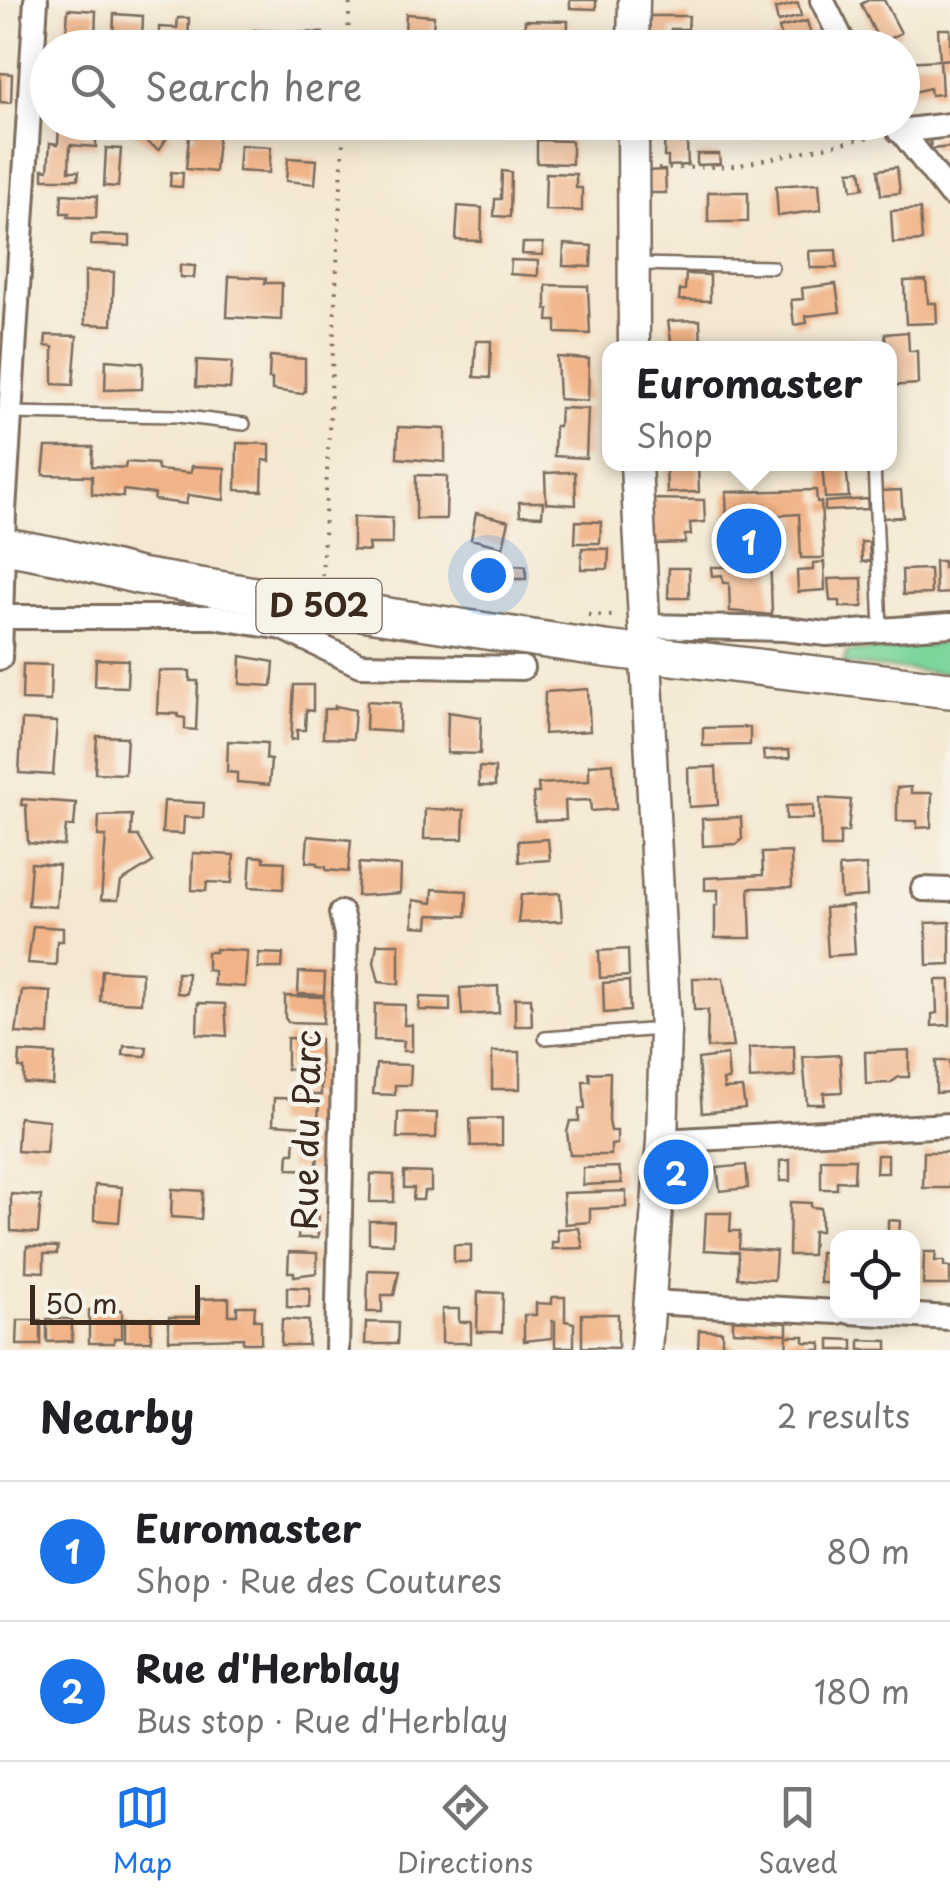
<!DOCTYPE html>
<html lang="en">
<head>
<meta charset="utf-8">
<style>
  :root { --surface:#fff; --page:#f2f2f2; --text:#202124; --muted:#757577; --line:#e0e0e0; --accent:#1a73e8 }
  body { margin:0; font-family:"Playpen Sans",sans-serif; background:var(--page); color:var(--text) }
  .controls { position:absolute; right:30px; bottom:30px; display:grid; overflow:hidden; border-radius:20px; box-shadow:0 5px 25px #0003 }
  .controls button { width:90px; height:90px; display:grid; place-items:center; padding:0; border:0; border-bottom:2px solid var(--line); background:var(--surface); color:var(--text); font:50px sans-serif }
  .scale { position:absolute; left:30px; bottom:25px; width:170px; box-sizing:border-box; padding-left:10px; border:5px solid #3b2a1e; border-top:0; font-size:28px; line-height:35px; white-space:nowrap; color:#3b2a1e; -webkit-text-stroke:8px #f7f3e8; paint-order:stroke }
  .you { position:absolute; left:488px; top:575px; width:35px; height:35px; margin:-25px; border:8px solid #fff; border-radius:50%; background:#1a73e8; box-shadow:0 0 0 15px #1a73e833 }
  .badge { display:grid; place-items:center; width:65px; height:65px; border-radius:50%; background:var(--accent); color:#fff; font-size:32px; font-weight:700 }
  .pin { position:absolute; translate:-50% -50%; border:5px solid #fff; box-shadow:0 2px 10px #0006 }
  .popup { position:absolute; left:602px; top:341px; width:295px; height:130px; box-sizing:border-box; display:grid; place-content:center; border-radius:20px; background:var(--surface); filter:drop-shadow(0 2px 8px #0005); font-size:32px; white-space:nowrap; color:var(--muted) }
  .popup b { font-size:38px; color:var(--text) }
  .popup::after { content:''; position:absolute; left:50%; top:100%; margin-left:-20px; border:20px solid transparent; border-top-color:var(--surface) }
  .list { margin:0; padding:0; list-style:none }
  h2 { display:flex; justify-content:space-between; align-items:center; height:130px; margin:0; padding:0 40px; font-size:42px }
  h2 small { font-size:32px; font-weight:400; color:var(--muted) }
  .list li { display:grid; grid-template-columns:65px 1fr auto; gap:30px; align-items:center; box-sizing:border-box; height:140px; padding:0 40px; border-top:2px solid var(--line) }
  .list b { display:block; font-size:38px; white-space:nowrap }
  .list p { margin:0; font-size:32px; white-space:nowrap; color:var(--muted) }
  .list em { font-size:32px; font-style:normal; color:var(--muted) }
  .icon { flex:none; width:55px; height:55px; fill:none; stroke:currentColor; stroke-width:2; stroke-linecap:round; stroke-linejoin:round }
  .map { position:relative; flex:none; width:950px; height:1350px; overflow:hidden }
  .search { position:absolute; background:var(--surface); box-shadow:0 5px 25px #0003; left:30px; right:30px; top:30px; height:110px; display:flex; align-items:center; gap:25px; box-sizing:border-box; padding:0 35px; border-radius:55px; color:var(--muted); font-size:38px }
  .sheet { height:410px; background:var(--surface) }
  nav { display:flex; justify-content:space-around; align-items:center; box-sizing:border-box; height:140px; border-top:2px solid var(--line); background:var(--surface); font-size:28px; color:var(--muted) }
  nav a { display:grid; justify-items:center; gap:5px }
  nav .on { color:var(--accent) }
  .map>svg:first-child { display:block }
</style>
</head>
<body>
<div class="map">
<svg width="950" height="1350" viewBox="0 0 950 1350">
  <rect width="100%" height="100%" fill="#f7f3e8"/>
  <filter id="ink" filterUnits="userSpaceOnUse"><feTurbulence type="fractalNoise" baseFrequency=".01" numOctaves="2"/><feDisplacementMap in="SourceGraphic" scale="20" xChannelSelector="R" yChannelSelector="G"/><feConvolveMatrix kernelMatrix="1 2 1 2 8 2 1 2 1" color-interpolation-filters="sRGB"/></filter>
  <filter id="wash" filterUnits="userSpaceOnUse"><feTurbulence type="fractalNoise" baseFrequency=".0048" numOctaves="4" result="noise"/><feDisplacementMap in="SourceGraphic" scale="40" xChannelSelector="R" yChannelSelector="G"/><feGaussianBlur stdDeviation="2.25" result="paint"/><feColorMatrix in="noise" values="0 0 0 0 0 0 0 0 0 0 0 0 0 0 0 0 0 1.4 0 .05"/><feComposite in="paint" operator="in"/></filter>
  <g filter="url(#wash)">
    <rect width="100%" height="100%" fill="#f4e8d2"/>
    <path fill="#7dd69c" stroke="#5c805d" stroke-width="2.5" d="M950 642V674L843 664 847 652Z"/>
    <g id="blocks">
      <path fill="#f1b387" d="M570 0H596V9L570 8Z
        M869 0H884L901 33 880 43 861 4Z
        M798 3 801 16 778 22 775 9Z
        M68 9 96 11 95 38 66 37Z
        M114 14 143 16 142 40 113 39Z
        M406 14 434 16 432 48H404Z
        M649 16H689L688 29H671V38H666V42L648 43Z
        M178 18H189L188 48H159V27L177 28Z
        M525 20 568 21 567 48H539V40L525 39Z
        M807 21 811 35H815L817 40 814 46 773 48V39L781 36 779 28Z
        M938 29H950V59L940 60 942 94 931 95 930 88 910 93 906 90 903 62 940 60Z
        M253 30 280 31V48H253Z
        M296 32 323 33V48H296Z
        M207 37 237 39V48H207Z
        M0 73 12 74 11 103 0 102Z
        M59 122H83L82 134 96 135V147L70 145 69 171H79L78 179H43V169L48 170 50 143 58 144Z
        M138 122H155L170 133 159 150 132 132Z
        M665 124H686L688 165 668 166V157H664Z
        M196 125 219 127 215 172 186 169 189 136 195 137Z
        M950 136V147L931 149 930 138Z
        M537 140 572 141V164L537 163Z
        M240 145 271 147 269 173 238 171Z
        M106 148 121 149 118 187 104 186Z
        M697 154H719L720 164 697 165Z
        M288 158 317 160 315 184 286 181Z
        M897 167 900 193 881 195 878 170Z
        M665 170 666 193H647V171Z
        M861 170 864 188 852 190 849 171Z
        M502 171 511 172 510 217 494 216 495 199H501Z
        M171 172 183 173 182 187 170 186Z
        M546 173 576 174V188H582V211L545 210Z
        M819 183 821 210 778 216 776 186Z
        M708 192H748V222H708Z
        M62 194 97 196 96 218 68 217 69 213H61Z
        M458 206 482 208 481 241 456 240Z
        M920 209 922 241 893 243 891 211Z
        M92 235 130 236V246L91 245Z
        M523 243H543V255L522 254Z
        M564 244 592 246 591 267 563 266Z
        M836 250 837 268H810L809 251Z
        M511 260 538 261V276L510 274Z
        M180 265 195 266 194 278 180 277Z
        M85 271 114 272 112 325 85 324Z
        M686 274 710 275V301L679 300 680 290H685Z
        M229 276 266 278 265 283H282L281 320 227 317Z
        M926 280 928 303H936L937 323 906 324 904 281Z
        M836 284 840 312 806 316 807 323 794 325 791 300 803 299 802 288Z
        M546 285 588 286 590 334 556 333V321H548L549 309H546Z
        M700 320 701 348H672L668 321Z
        M908 332 909 351H917L918 384 889 386V348H886L885 334Z
        M46 335 77 336 73 385 53 384V347L45 346Z
        M476 341H491L490 378 474 377Z
        M270 356 305 359V391L302 394 272 390V379H269Z
        M557 357 589 359 588 401 559 399Z
        M106 360 143 363 142 389 105 390Z
        M197 360 232 362 230 389 196 387Z
        M560 408 588 409 586 458 554 456 555 426H559Z
        M398 427 445 429V462L397 458Z
        M237 443 270 444V461L263 460 262 491 236 490Z
        M46 447H93L92 466 125 468 126 462 157 464 158 470 191 473 192 466 225 468 224 500 188 495 186 504 154 500 155 494 123 490V497L92 494V476L43 475Z
        M666 464H698L699 492 667 493Z
        M822 464H846L849 497 825 498Z
        M569 472H575L576 505 546 503 545 473Z
        M416 475 447 476 446 519H416Z
        M816 490 817 502H821L824 558H801L799 514 769 516 772 615 730 611 729 583H723L722 575 712 576 711 567H728L726 492Z
        M901 490 903 517 881 518 880 491Z
        M651 499 704 500 705 522 690 523 691 535H685V543L653 544Z
        M867 499 868 509 825 511V502Z
        M519 502H543L542 516 520 515Z
        M476 513 509 521 503 547 471 539Z
        M353 517 392 518V544H368L369 551 353 550Z
        M576 521 601 522 600 543H575Z
        M861 542H869L870 561 862 562Z
        M582 548 609 549 608 569H581Z
        M935 561H943V568H950V593L936 594Z
        M824 562 825 590 798 592 797 571 813 570V563Z
        M513 565 526 566V579H513Z
        M669 568H689V598H668Z
        M930 569 931 594 903 595 902 570Z
        M862 578 863 607H840V601H830L828 579Z
        M241 656 274 662 272 686 240 684Z
        M96 659 128 660 127 687 95 686Z
        M23 664 51 665 50 701 22 700Z
        M159 671H190V681H198L196 730 185 729V718L178 717V714L157 713Z
        M294 685H313V711L306 710 305 730H297V739L291 740Z
        M588 689 590 731 544 734 545 692Z
        M367 701 400 703 399 732 366 730Z
        M335 706 355 710 353 739 323 738 324 709H335Z
        M448 712 481 717 480 754 447 753Z
        M22 720 57 722 53 775 19 773Z
        M750 727V745L703 746V728Z
        M97 736 127 737 125 774 95 773Z
        M228 741 267 743 266 759 271 760 269 785 237 782V773L227 772Z
        M789 750 790 758 764 760 763 751Z
        M613 763 616 809 591 811 590 800 565 801 566 820 535 821 533 793H539L538 784 589 781V765Z
        M479 767 495 768V786H479Z
        M716 767 718 805 689 807 688 768Z
        M911 787V793H932L931 827 917 828V821H897V788Z
        M820 798 851 800 848 832H840V847H821Z
        M22 799 76 803 74 826H66L64 846 28 843 26 805H21Z
        M164 801 204 803 203 818 184 817 183 834 162 833Z
        M813 805V819H786V806Z
        M425 809 464 810 463 839H424Z
        M132 815 131 836H138L153 862 121 882 118 900H101L106 836H98L99 816Z
        M741 817 742 839 737 844 703 846 702 819Z
        M308 836 351 840 348 872 326 870V867L317 866V863L306 862Z
        M548 839 550 860 519 862 518 841Z
        M791 852 792 887 749 888 751 938H715V905H718V890H705V878L763 875 762 853Z
        M193 853 234 855 232 883 207 882 206 891 192 890Z
        M251 856 264 857V861L285 862 283 889 249 887Z
        M31 863 59 865 56 907 28 905Z
        M359 863 401 866 400 893 357 896Z
        M866 865 867 896 841 898 839 867Z
        M433 889 467 891 466 916 429 915 428 927 413 926V900L432 903Z
        M560 893 562 921 518 923 521 895Z
        M852 906 855 954 828 956 825 908Z
        M950 922V964L927 965 926 923Z
        M33 926 63 928V941H57L56 965 28 963Z
        M377 944H399V984L379 982 374 962Z
        M215 949 247 951 245 987 214 985V971L207 970V952H215Z
        M628 949 629 976 600 978 599 951Z
        M259 953 283 954 282 968H258Z
        M102 970 142 972 141 1003 100 1001Z
        M299 972 325 973 324 995 298 994Z
        M177 973H188L187 994 177 993Z
        M693 978H723L733 1047 707 1048 708 1010H694Z
        M936 980H950V1025L932 1026V1014L937 1013Z
        M629 981 630 1011 604 1013 603 983Z
        M498 986 499 1013 462 1015 460 988Z
        M22 990 51 992 49 1035 16 1033Z
        M285 996 324 997 323 1023 288 1022 285 1018Z
        M420 997 450 998V1011L419 1010Z
        M515 998H531L532 1026H515Z
        M198 1003 225 1004 227 1036 197 1034Z
        M375 1004 405 1005 404 1025H412V1051H403L404 1041 374 1040Z
        M287 1038 320 1039 321 1095H295L296 1069H287Z
        M124 1046 147 1047 146 1056 123 1055Z
        M794 1046 795 1076 750 1079 749 1048Z
        M909 1050V1077H899L890 1083 866 1084 865 1052Z
        M20 1052 55 1054 53 1085 24 1083V1068H19Z
        M492 1052H520V1089H492Z
        M727 1055 729 1080H723L724 1089 742 1088 745 1108 702 1113 698 1059Z
        M840 1055 842 1092 824 1093V1104H807L803 1057Z
        M936 1061H950V1092L936 1093Z
        M376 1064 411 1065 410 1085H395V1095L373 1094Z
        M610 1072 609 1121 611 1131H617V1144L611 1145V1155H570L567 1132 570 1121H579V1109H585L583 1081H590L589 1073Z
        M274 1098 319 1099 318 1127 273 1124Z
        M398 1112 437 1113 436 1138H397Z
        M19 1117 49 1120 46 1153 17 1151Z
        M502 1118V1145L471 1146 470 1119Z
        M295 1136 318 1137 317 1170 288 1169 289 1153H294Z
        M924 1152H950V1188H923Z
        M877 1155H888V1173H876Z
        M821 1159H855L854 1182 837 1181V1189H821Z
        M790 1160V1181H780V1161Z
        M746 1165 748 1188 720 1191 717 1168Z
        M619 1167 622 1183 583 1185V1168Z
        M404 1172 431 1173V1191H424L423 1200H413L414 1188H404Z
        M371 1174 394 1175V1202H370Z
        M95 1185 122 1187 119 1222 94 1220Z
        M172 1189 203 1191 201 1219 171 1217Z
        M626 1191V1207L590 1209V1222L565 1224 563 1193Z
        M11 1194 41 1196 38 1233 11 1231Z
        M790 1202 811 1203V1207L821 1208V1231H813L812 1255H789Z
        M300 1203 312 1204V1215H318V1238H298Z
        M706 1213H731L730 1231H740L739 1248 776 1251 774 1280 738 1278 739 1252 704 1250Z
        M888 1220 900 1221 899 1238H888Z
        M369 1221H394L393 1244 369 1243Z
        M579 1228 583 1248 552 1249V1242H558L557 1229Z
        M454 1245H471V1262H454Z
        M27 1246 58 1247 57 1254H44V1272L26 1271Z
        M289 1252 317 1253V1273L294 1276V1272H288Z
        M820 1252H838V1283H820Z
        M924 1252H936L935 1261H944V1266L950 1267V1285H923Z
        M368 1270 399 1271 394 1295H382V1312H367Z
        M287 1287 310 1288 309 1308 287 1307Z
        M478 1292 503 1293 502 1332H477Z
        M552 1297H565V1321L574 1323V1347H555V1321H552V1338L524 1341V1315H536V1303L552 1304Z
        M229 1298V1315H237V1306H255L254 1320H261V1343H243V1338L169 1340V1317H199V1299Z
        M442 1309H459V1322H471V1343H442Z
        M89 1310H122V1338H114V1343H89Z
        M582 1314H618V1348L582 1347Z
        M151 1318V1341H125V1319Z
        M47 1319H72V1341L47 1342Z
        M282 1319 309 1321 308 1345H281Z
        M733 1319 787 1323V1334L733 1331Z
        M18 1320H41V1345H17Z
        M366 1322 398 1323 397 1344H365Z
        M699 1330 722 1331V1344H733L732 1350H698Z
        M787 1336H804V1342L821 1343V1350H786Z
        M830 1339 853 1340V1350H830Z
        M860 1340 887 1341V1350H860Z"/>
    </g>
  </g>
  <g filter="url(#ink)">
    <use href="#blocks" fill-opacity="0" stroke="#7c6c5d" stroke-width="2.5"/>
    <g fill="none" stroke-linecap="round" stroke-linejoin="round">
      <defs>
        <path id="lane" d="M638 264 772 267
          M9 413 178 416 244 424
          M874 464 881 630
          M545 1038 661 1029"/>
        <path id="street" d="M822 0 846 48
          M894 122 950 194
          M899 131 950 125
          M0 617H214L283 628 360 665 522 668
          M644 626 784 629 827 634 950 625
          M0 658 4 511 36 0
          M923 889 950 890
          M662 1141 950 1125
          M650 1302 838 1312
          M850 1312 950 1318
          M337 1350 346 934 341 913"/>
        <path id="secondary" d="M633 48 634 0
          M633 122 634 348
          M636 464 665 1029 662 1141 646 1350"/>
        <path id="primary" d="M0 545 59 556 139 576 322 606 605 649 950 690"/>
      </defs>
      <use href="#lane" stroke="#7c6c5d" stroke-width="16"/>
      <use href="#street" stroke="#7c6c5d" stroke-width="28"/>
      <use href="#secondary" stroke="#7c6c5d" stroke-width="35"/>
      <use href="#primary" stroke="#7c6c5d" stroke-width="40"/>
      <path stroke="#7c6c5d" stroke-width="4" stroke-dasharray="2.5 8" stroke-linecap="butt" d="M347 48 350 0
        M658 169 735 166 875 136
        M322 576 344 122
        M588 615 618 616"/>
      <use href="#lane" stroke="#fff" stroke-width="11"/>
      <use href="#street" stroke="#fff" stroke-width="22"/>
      <use href="#secondary" stroke="#fff" stroke-width="30"/>
      <use href="#primary" stroke="#fff" stroke-width="35"/>
    </g>
  </g>
  <g text-anchor="middle" stroke-width="9" stroke-linejoin="round" paint-order="stroke">
    <rect fill="#f7f3e8" stroke="#73665b" stroke-width="2.5" x="256.5" y="579" width="125" height="54" rx="8"/>
    <g font-size="32" font-weight="bold" fill="#3b2a1e">
      <text x="319" y="617">D 502</text>
    </g>
    <g font-size="35" fill="#3b2a1e" stroke="#f7f3e8">
      <text transform="translate(307 1130) rotate(-89)" y="12">Rue du Parc</text>
    </g>
  </g>
</svg>
<div class="controls">
<button><svg class="icon" aria-label="locate" viewBox="0 0 24 24"><circle cx="12" cy="12" r="6"/><path d="M12 2v4M12 18v4M2 12h4M18 12h4"/></svg></button>
</div>
<div class="scale">50 m</div>
<div class="you"></div>
<div class="pin badge" style="left:749px;top:541px">1</div>
<div class="popup"><b>Euromaster</b>Shop</div>
<div class="pin badge" style="left:676px;top:1172px">2</div>
<div class="search"><svg class="icon" aria-label="search" viewBox="0 0 24 24"><circle cx="10" cy="10" r="6"/><path d="M15 15l6 6"/></svg>Search here</div>
</div>
<section class="sheet">
<h2>Nearby<small>2 results</small></h2>
<ul class="list">
<li><span class="badge">1</span><div><b>Euromaster</b><p>Shop · Rue des Coutures</p></div><em>80 m</em></li>
<li><span class="badge">2</span><div><b>Rue d'Herblay</b><p>Bus stop · Rue d'Herblay</p></div><em>180 m</em></li>
</ul>
</section>
<nav>
<a class="on"><svg class="icon" aria-label="map" viewBox="0 0 24 24"><path d="M3 6l6-2 6 2 6-2v14l-6 2-6-2-6 2zM9 4v14M15 6v14"/></svg>Map</a>
<a><svg class="icon" aria-label="directions" viewBox="0 0 24 24"><path d="M12 3l9 9-9 9-9-9zM9 14v-3h6M13 9l2 2-2 2"/></svg>Directions</a>
<a><svg class="icon" aria-label="saved" viewBox="0 0 24 24"><path d="M7 4h10v16l-5-4-5 4z"/></svg>Saved</a>
</nav>
</body>
</html>
